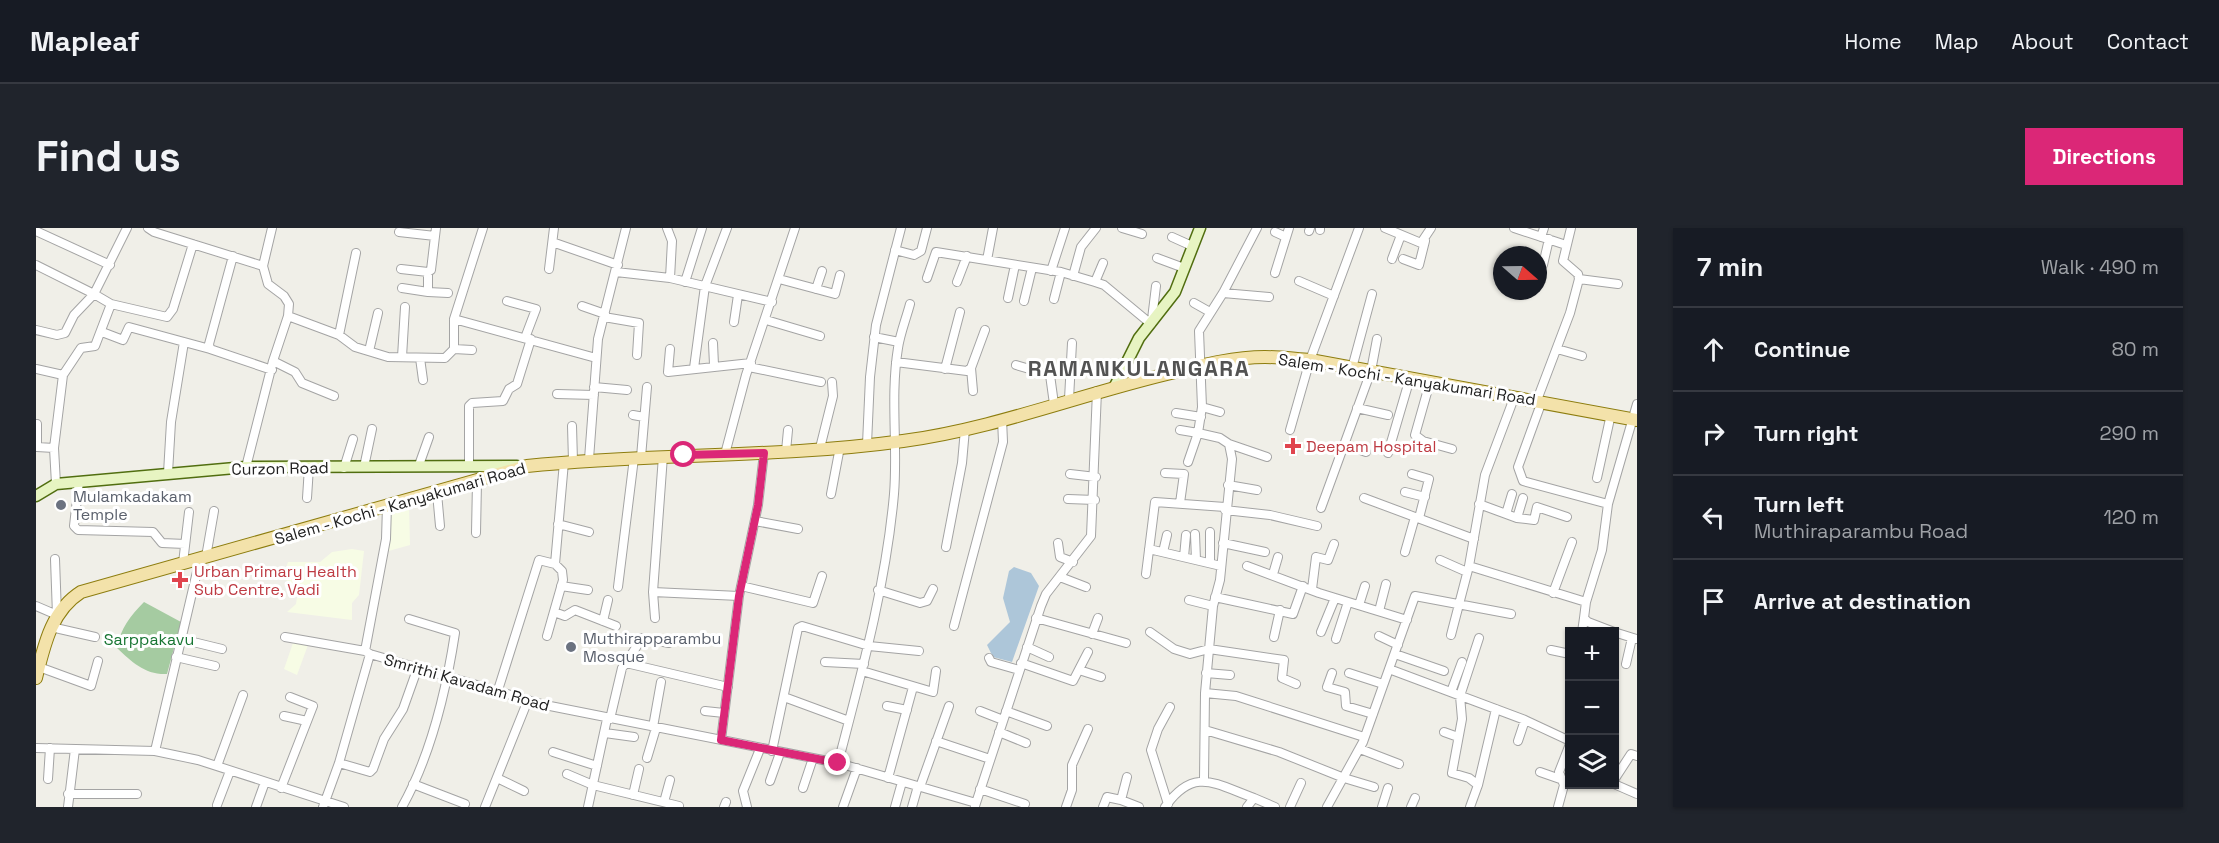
<!DOCTYPE html>
<html lang="en">
<head>
<meta charset="utf-8">
<style>
  :root { --surface:#171b24; --page:#20242c; --text:#f1f3f6; --muted:#9ea1a6; --line:#363941; --accent:#db2777 }
  body { margin:0; font-family:"Space Grotesk",sans-serif; background:var(--page); color:var(--text) }
  .controls { position:absolute; right:18px; bottom:18px; display:grid; overflow:hidden; border-radius:0px; box-shadow:0 2px 4px #0004 }
  .controls button { width:54px; height:54px; display:grid; place-items:center; padding:0; border:0; border-bottom:2px solid var(--line); background:var(--surface); color:var(--text); font:30px sans-serif }
  .compass { position:absolute; left:1457px; top:18px; width:54px; height:54px; border-radius:50%; background:var(--surface); box-shadow:0 2px 4px #0004; rotate:110deg }
  .stop { position:absolute; width:18px; height:18px; margin:-14px; border:4px solid #db2777; border-radius:50%; background:#fff }
  .stop.end { background:#db2777; border-color:#fff; box-shadow:0 2px 6px #0008 }
  .list { margin:0; padding:0; list-style:none }
  h2 { display:flex; justify-content:space-between; align-items:center; height:78px; margin:0; padding:0 24px; font-size:26px }
  h2 small { font-size:20px; font-weight:400; color:var(--muted) }
  .list li { display:grid; grid-template-columns:39px 1fr auto; gap:18px; align-items:center; box-sizing:border-box; height:84px; padding:0 24px; border-top:2px solid var(--line) }
  .list b { display:block; font-size:22px; white-space:nowrap }
  .list p { margin:0; font-size:20px; white-space:nowrap; color:var(--muted) }
  .list em { font-size:20px; font-style:normal; color:var(--muted) }
  .icon { flex:none; width:33px; height:33px; fill:none; stroke:currentColor; stroke-width:2; stroke-linecap:round; stroke-linejoin:round }
  .map { position:relative; flex:none; width:1601px; height:579px; overflow:hidden; border-radius:0px }
  header { display:flex; align-items:center; gap:36px; box-sizing:border-box; height:84px; padding:0 30px; background:var(--surface); border-bottom:2px solid var(--line) }
  header strong { font-size:28px }
  nav { display:flex; gap:33px; margin-inline-start:auto; font-size:21px }
  .intro { display:flex; align-items:center; justify-content:space-between; box-sizing:border-box; height:144px; padding:0 36px }
  h1 { margin:0; font-size:42px }
  .button { padding:15px 27px; border-radius:0px; background:var(--accent); color:#fff; font-size:21px; font-weight:700 }
  main { display:flex; gap:36px; padding:0 36px }
  aside { flex:1; background:var(--surface); border-radius:0px; box-shadow:0 2px 4px #0004 }
  .map>svg:first-child { display:block }
</style>
</head>
<body>
<header>
<strong>Mapleaf</strong>
<nav><a>Home</a><a>Map</a><a>About</a><a>Contact</a></nav>
</header>
<div class="intro"><h1>Find us</h1><a class="button">Directions</a></div>
<main>
<div class="map">
<svg width="1601" height="579" viewBox="0 0 1601 579">
  <rect width="100%" height="100%" fill="#f0efe8"/>
  <path fill="#f7fce5" d="M373 277 374 317 349 324 353 281Z
    M316 321 328 323 323 367 316 375V392L251 384 260 376 262 363 247 349 252 334H284L296 324Z
    M258 412 272 417 261 447 248 441Z"/>
  <path fill="#a5cba1" d="M108 374 145 394 131 446C109 447 96 434 81 420 84 401 95 387 108 374Z"/>
  <path fill="#adc6d9" d="M978 339 995 345 1003 358 976 434 957 429 951 417 974 394 967 370 973 343Z"/>
  <g fill="none" stroke-linecap="round" stroke-linejoin="round">
    <defs>
      <path id="minor" d="M112 0 118 4 227 38 236 0
        M631 0 636 13 634 50
        M1086 0 1106 6
        M1221 0 1187 65 1163 103 1166 179 1162 205 1184 210 1193 216 1196 231 1184 352 1177 378 1169 465 1200 468 1328 509
        M1349 0 1385 15 1395 0
        M1478 0 1530 17
        M1284 2V0
        M0 3 74 37
        M1273 3 1274 0
        M363 4 399 8
        M1239 4 1250 9
        M1136 9 1156 18
        M1505 9 1508 0
        M519 15 582 37
        M859 22 878 27 885 23 891 0
        M197 28 173 116 174 121 236 142
        M1121 30 1148 40
        M1356 31 1365 7
        M1367 31 1383 37 1389 13
        M951 32 957 0
        M0 37 58 66 38 87 29 105 21 107 0 102
        M1507 37 1513 11
        M365 41 392 44 395 42 400 0
        M513 41 518 0
        M1015 43 1029 0
        M392 44V64L412 65
        M580 44 634 50 736 74
        M1239 45 1253 0
        M1037 48 1045 19 1060 0
        M891 50 900 24 1025 44 1059 54 1068 57 1115 96
        M743 51 799 66 804 47
        M1543 51 1582 56
        M1263 53 1298 68
        M649 54 666 0
        M921 54 931 28
        M1059 54 1067 35
        M366 60 392 64
        M780 61 786 43
        M1187 65 1233 69
        M972 70 979 37
        M1018 71 1025 44
        M471 73 500 81 489 110
        M988 73 996 40
        M1158 75 1174 84
        M75 76 131 89 137 81 157 16
        M546 78 569 86
        M252 88 303 107 319 119 352 129 409 130 418 121V91L447 0
        M568 89 603 95 601 127
        M418 91 560 130
        M1116 91 1120 58
        M730 92 784 108
        M698 94 702 67
        M66 104 87 112 93 99 174 121
        M303 107 320 25
        M838 109 863 114
        M677 115 678 137
        M418 121 436 122
        M634 121 632 144 715 135
        M1521 121 1546 128
        M333 123 342 85
        M366 129 369 79
        M384 130 387 152
        M237 133 259 144 266 155 298 168
        M860 134 931 143 935 140 949 102
        M980 137 1014 147 1018 176
        M713 139 785 154
        M658 140 669 58 691 0
        M935 140 937 163
        M1316 140 1336 66
        M0 141 27 147
        M909 141 924 84
        M1394 154 1379 207 1387 213 1416 221
        M558 159 591 162
        M521 166 558 167
        M1033 171 1036 115
        M1501 172 1534 85 1543 51 1542 46 1527 33 1535 0
        M1506 173 1482 239 1487 253 1572 276
        M1166 179 1184 184
        M1321 180 1352 187
        M1140 185 1165 189
        M597 187 608 189
        M1 196V219L18 220
        M536 198 537 233
        M1144 202 1162 205 1152 234
        M1254 202 1274 132 1323 0
        M831 216 834 149 840 97 865 0
        M1193 216 1231 229
        M1308 216 1330 224
        M784 220 797 168 796 154
        M750 223 752 202
        M1352 225 1374 150
        M689 226 710 147 759 0
        M627 228 617 364 703 368
        M605 229 611 159
        M553 231 562 111 590 0
        M383 237 393 209
        M433 237V178L436 175 467 173 473 161 481 156 495 111
        M210 239 237 133 252 88 253 76 248 68 232 56 227 38
        M328 239 336 201
        M308 240 317 211
        M132 245 135 194 148 114
        M1129 245 1148 246 1144 275
        M1034 246 1060 249
        M1376 246 1393 251 1383 290
        M1561 250 1575 186
        M43 253 38 298 42 302 117 304 126 315 149 316
        M20 256 18 220 27 147 45 120 59 118 75 76 58 66 91 0
        M1192 257 1221 262
        M1369 264 1389 269
        M401 265 404 298
        M795 266 804 219
        M271 270 273 239
        M1328 270 1438 311
        M1032 271 1059 272
        M1443 276 1481 290 1498 292 1501 279 1531 289
        M351 278 350 311 329 423 334 426 509 477 802 535 940 575
        M1285 280 1335 143 1341 111
        M1189 282 1234 287 1281 298
        M1470 286 1476 266
        M1481 290 1487 270
        M719 293 762 301
        M522 296 553 304
        M1174 304V335
        M440 305 441 254
        M1159 306 1160 332
        M1022 315 1024 329 1037 334
        M1187 315 1229 324
        M910 319 926 235 929 201
        M1113 321 1185 338
        M1127 324 1131 307
        M1369 324 1379 289
        M170 329 178 283
        M1148 329 1150 307
        M1404 332 1431 344
        M147 335 153 284
        M1211 338 1283 365 1371 392
        M1433 338 1550 374
        M1110 346 1119 274 1189 279
        M1237 346 1242 329
        M1024 349 1050 359
        M525 358 552 362
        M705 358 777 375 786 348
        M582 359 598 230
        M1276 361 1280 329 1292 332 1298 316
        M842 362 884 375 891 373 897 361
        M617 364 619 390
        M1517 365 1536 314
        M1179 369 1257 386 1267 358
        M1153 372 1177 378
        M1323 377 1329 358
        M0 378 21 387 19 331
        M1343 383 1350 356
        M518 384 529 388 539 382 580 398
        M1000 390 1090 415
        M567 393 572 372
        M918 398 967 214 966 191
        M15 399 59 409
        M1114 404 1138 421 1154 426 1173 421 1248 432 1246 450 1260 456
        M1285 404 1299 370
        M1546 404 1548 390
        M1578 404 1552 394 1548 390 1550 374 1566 322 1572 276 1601 176
        M1578 404 1600 411
        M1056 406 1062 390
        M1415 407 1433 338 1449 247 1478 170
        M511 408 527 352 526 343 519 336
        M1343 408 1362 417
        M249 409 329 423
        M1238 409 1244 382
        M145 411 186 421
        M1300 411 1312 374
        M991 419 1013 429
        M1515 422 1534 426
        M1359 426 1408 443
        M140 429 179 438
        M953 430 955 434 983 442
        M789 434 828 436
        M590 435 606 410 633 415
        M985 435 1037 453 1052 424
        M1590 436 1596 410
        M3 439 55 458 62 433
        M1353 441 1489 492 1534 513
        M1043 442 1065 449
        M826 443 897 464 900 443
        M1170 445 1194 447
        M1296 445 1291 459 1309 464 1310 478 1337 486
        M1313 445 1347 456
        M462 462 503 332 519 336 528 234
        M1415 464 1426 434
        M748 469 813 493
        M851 478 871 482
        M669 483 688 485
        M944 483 967 492
        M970 483 1011 498
        M248 488 271 493
        M574 491 586 440 590 435 692 459
        M617 499 625 454
        M1169 502 1243 524 1308 550 1338 559
        M963 504 990 515
        M1408 504 1422 509
        M569 505 598 509
        M685 512 703 368 722 277 728 225
        M900 513 954 531
        M1482 513 1489 492
        M0 520 119 523 162 532 308 579
        M1324 521 1363 536
        M119 523 164 331
        M736 523 762 400 766 398 833 418 883 423
        M517 524 561 538
        M611 530 620 500
        M303 535 334 544 337 541 348 511 367 481 382 439
        M802 535C825 447 850 357 858 266 862 218 854 169 862 120 864 106 870 91 874 76
        M181 538 207 467
        M1504 544 1527 552
        M531 546 557 557 643 578
        M461 550 488 563
        M852 550 877 459
        M12 551 14 520
        M1168 551 1169 465
        M1578 552 1595 526 1601 528
        M734 553 744 525
        M377 556 429 576
        M1578 556 1601 566
        M1442 557 1460 481
        M884 559 913 478
        M245 560 277 478 254 469
        M767 560 777 530
        M944 561 989 576
        M32 566H101
        M597 567 603 541
        M1085 572 1103 579
        M628 574 634 552
        M1132 576 1115 522 1122 501 1134 479
        M181 577 194 543
        M939 578 1005 378 1010 366 1055 308 1061 163
        M32 579 39 521
        M220 579 229 554
        M287 579 303 535 334 426
        M366 579C395 527 410 464 419 405L373 391
        M449 579 492 472
        M552 579 571 491
        M688 579 690 574
        M711 579 707 563 724 521
        M807 579 821 540
        M859 579 866 554
        M876 579 882 558
        M1030 579 1036 562V537L1052 501
        M1067 579 1071 569 1085 572 1091 549
        M1129 579C1158 538 1179 556 1218 570
        M1211 579 1218 570 1239 579
        M1254 579 1265 555
        M1291 579 1327 514 1379 368 1475 386
        M1346 579 1352 560
        M1375 579 1379 570
        M1434 579 1442 557 1433 550 1416 545 1426 491 1424 468 1443 410
        M1522 579 1528 557 1523 544 1534 516"/>
      <path id="secondary" d="M1079 158 1103 110 1139 64 1164 0
        M0 268 20 256 210 239 481 238"/>
      <path id="primary" d="M0 450C8 418 15 383 45 364L491 238C616 225 743 230 867 213 957 201 1043 167 1131 146 1163 138 1196 129 1229 129 1244 129 1259 131 1274 132L1601 192"/>
    </defs>
    <use href="#minor" stroke="#a4a4a4" stroke-width="10"/>
    <use href="#secondary" stroke="#516e10" stroke-width="13"/>
    <use href="#primary" stroke="#8d7d0f" stroke-width="14"/>
    <use href="#minor" stroke="#fff" stroke-width="8"/>
    <use href="#secondary" stroke="#e7f4c2" stroke-width="10"/>
    <use href="#primary" stroke="#f3e2aa" stroke-width="12"/>
  </g>
  <g fill="none" stroke-linecap="round" stroke-linejoin="round">
    <path stroke="#db2777" stroke-width="8" d="M648 227 728 225 722 277 703 368 685 512 802 535"/>
  </g>
  <g fill="#e0444e" stroke="#fff" stroke-width="2">
    <path d="M1254 209h6v6h6v6h-6v6h-6v-6h-6v-6h6z"/>
    <path d="M141 343h6v6h6v6h-6v6h-6v-6h-6v-6h6z"/>
  </g>
  <g fill="#6b7280" stroke="#fff" stroke-width="2">
    <circle cx="25" cy="277" r="6"/>
    <circle cx="535" cy="419" r="6"/>
  </g>
  <g text-anchor="middle" stroke-width="6" stroke-linejoin="round" paint-order="stroke">
    <g font-size="16" fill="#202020" stroke="#fff">
      <text transform="translate(1371 151) rotate(9)" y="6">Salem - Kochi - Kanyakumari Road</text>
      <text transform="translate(244 240) rotate(-1)" y="6">Curzon Road</text>
      <text transform="translate(364 275) rotate(-16)" y="6">Salem - Kochi - Kanyakumari Road</text>
      <text transform="translate(431 454) rotate(16)" y="6">Smrithi Kavadam Road</text>
    </g>
    <g font-size="16" fill="#be3a42" stroke="#fff" text-anchor="start">
      <text x="1270" y="224">Deepam Hospital</text>
      <text x="158" y="349">Urban Primary Health<tspan x="158" dy="18">Sub Centre, Vadi</tspan></text>
    </g>
    <g font-size="16" fill="#5b616d" stroke="#fff" text-anchor="start">
      <text x="37" y="274">Mulamkadakam<tspan x="37" dy="18">Temple</tspan></text>
      <text x="547" y="416">Muthirapparambu<tspan x="547" dy="18">Mosque</tspan></text>
    </g>
    <g font-size="16" fill="#177532" stroke="#fff">
      <text x="113" y="417">Sarppakavu</text>
    </g>
    <g font-size="22" font-weight="bold" letter-spacing="1.5" fill="#535353" stroke="#fff">
      <text x="1103" y="148">RAMANKULANGARA</text>
    </g>
  </g>
</svg>
<div class="controls">
<button>+</button>
<button>−</button>
<button><svg class="icon" aria-label="layers" viewBox="0 0 24 24"><path d="M12 4l9 5-9 5-9-5zM3 14l9 5 9-5"/></svg></button>
</div>
<svg class="compass" viewBox="-18 -18 36 36"><path d="M0-13l5 13h-10z" fill="#e53935"/><path d="M0 13l5-13h-10z" fill="#9ea1a6"/></svg>
<div class="stop" style="left:648px;top:227px"></div>
<div class="stop end" style="left:802px;top:535px"></div>
</div>
<aside>
<h2>7 min<small>Walk · 490 m</small></h2>
<ul class="list">
<li><svg class="icon" aria-label="ahead" viewBox="0 0 24 24"><path d="M12 20V5M6 11l6-6 6 6"/></svg><div><b>Continue</b></div><em>80 m</em></li>
<li><svg class="icon" aria-label="right" viewBox="0 0 24 24"><path d="M7 20v-9h11M14 6l5 5-5 5"/></svg><div><b>Turn right</b></div><em>290 m</em></li>
<li><svg class="icon" aria-label="left" viewBox="0 0 24 24"><path d="M17 20v-9H6M10 6l-5 5 5 5"/></svg><div><b>Turn left</b><p>Muthiraparambu Road</p></div><em>120 m</em></li>
<li><svg class="icon" aria-label="arrive" viewBox="0 0 24 24"><path d="M6 21V4h12l-3 4 3 4H6"/></svg><div><b>Arrive at destination</b></div></li>
</ul>
</aside>
</main>
</body>
</html>
